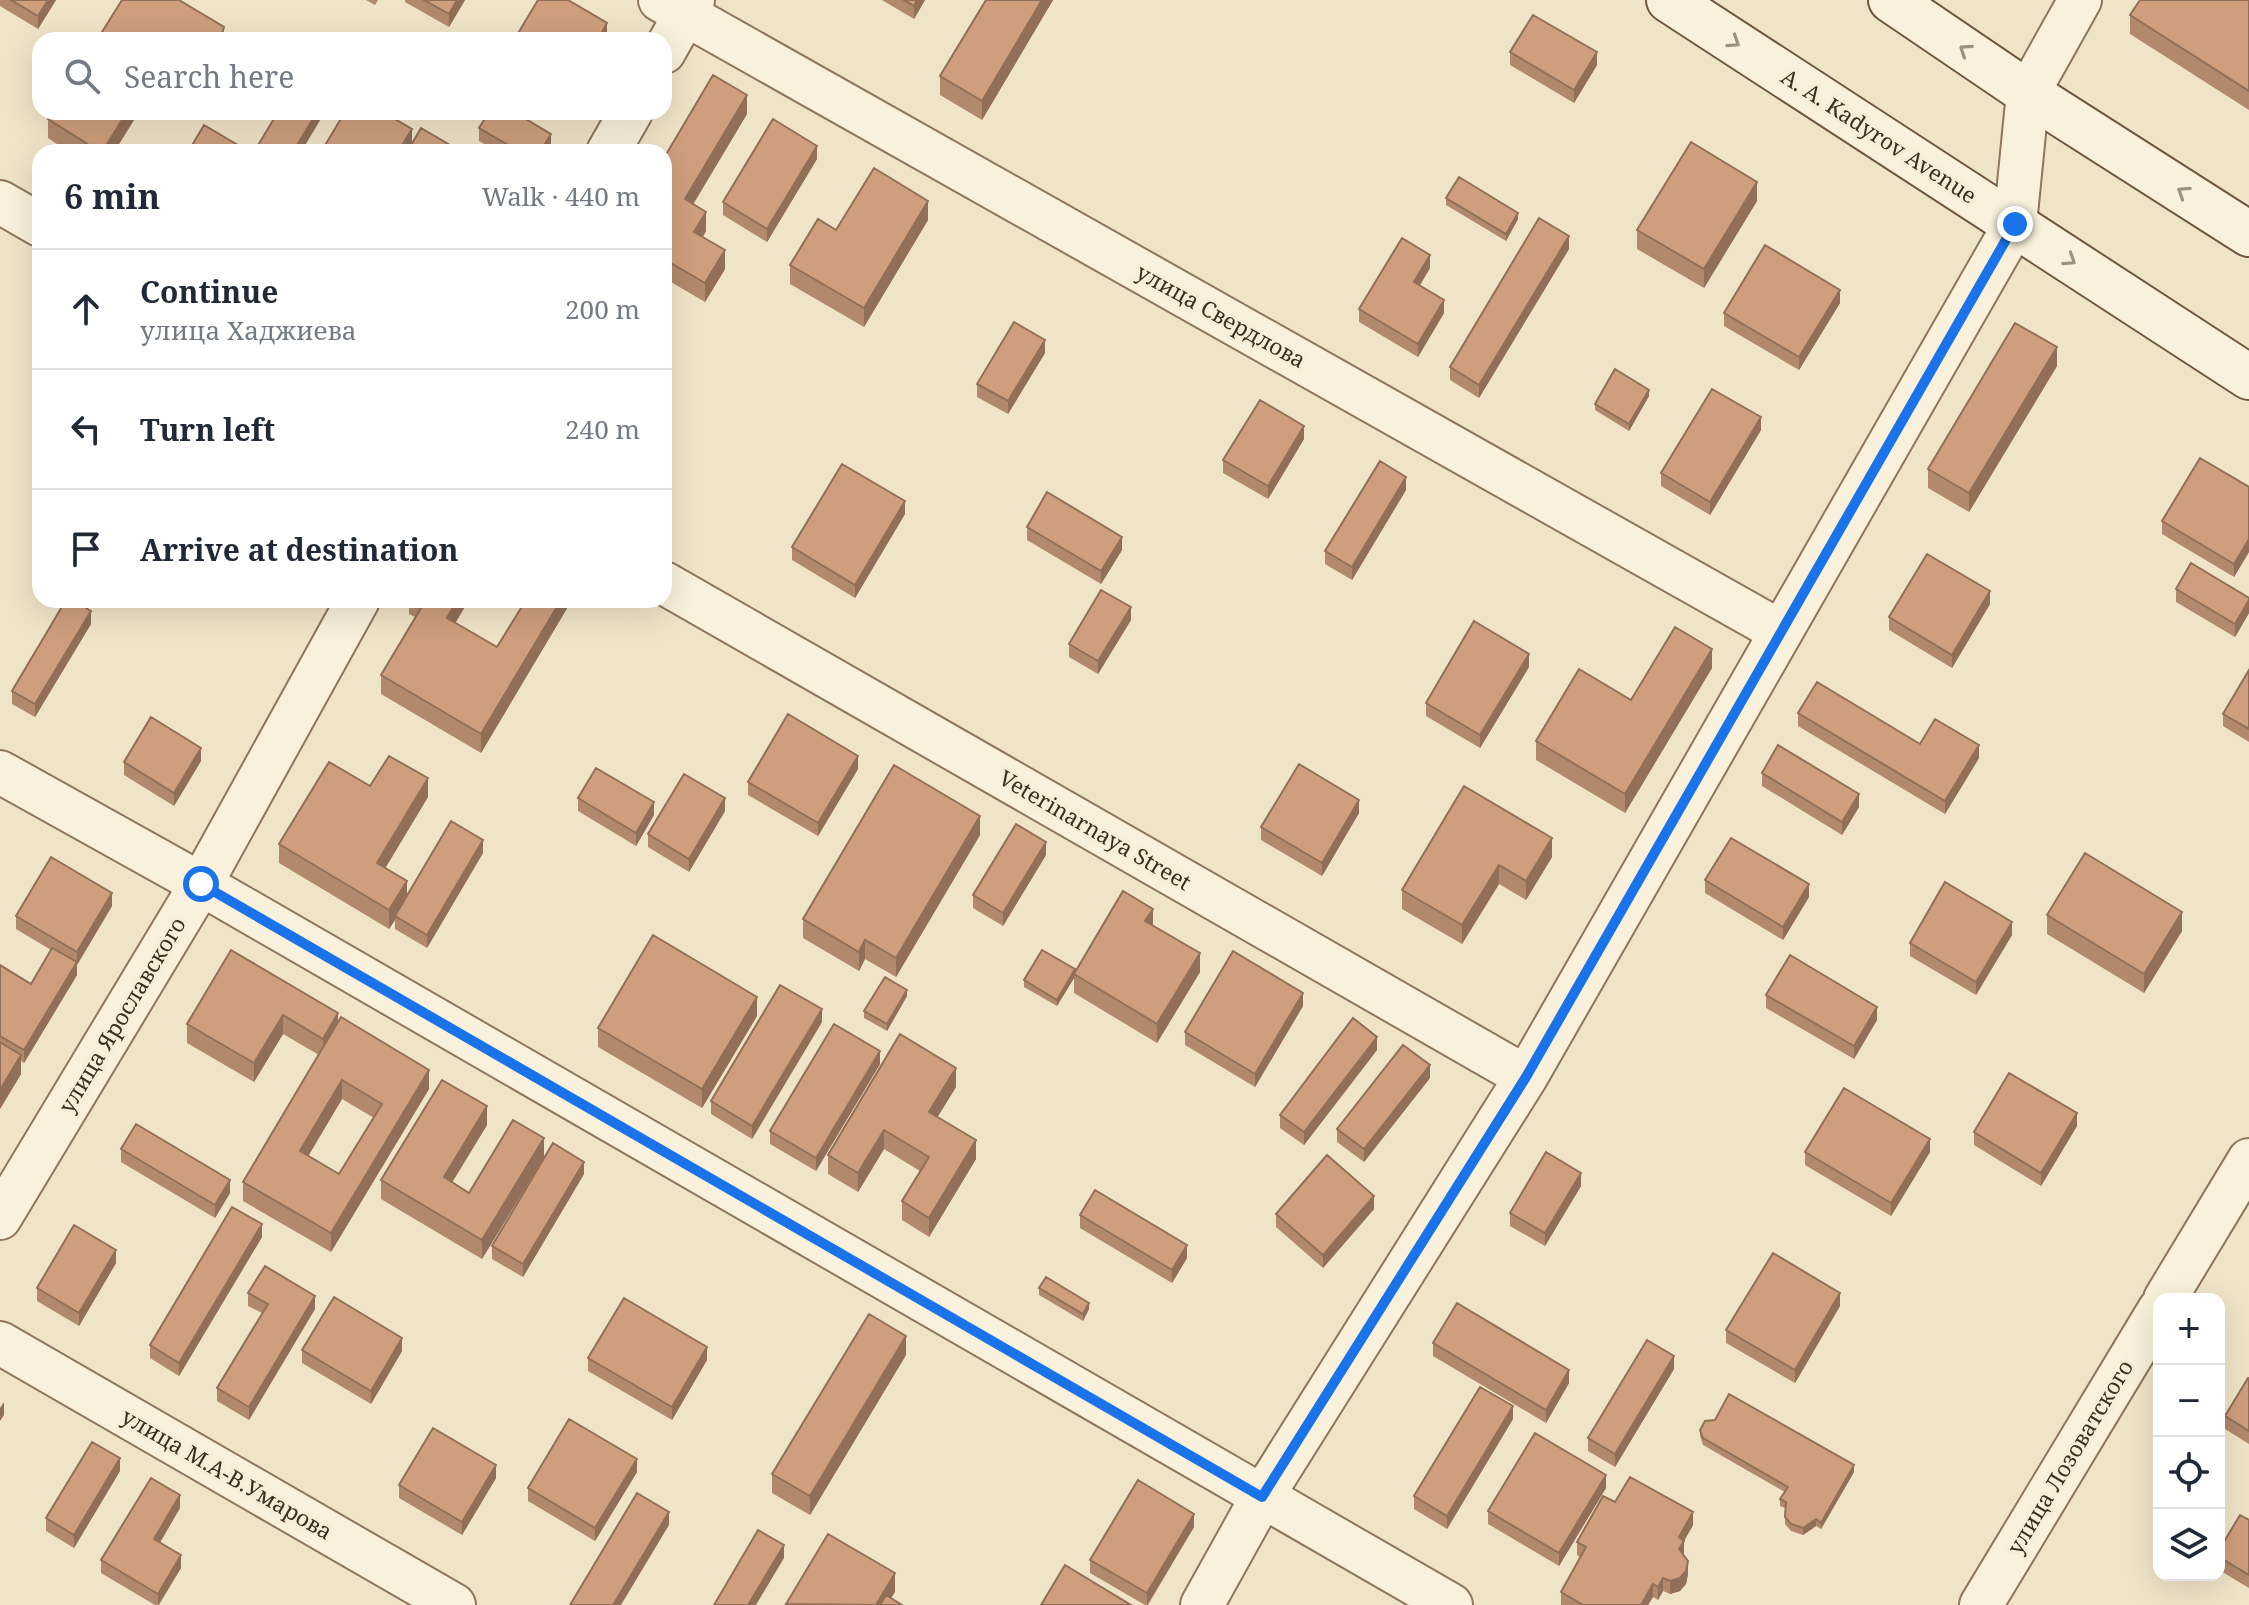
<!DOCTYPE html>
<html lang="en">
<head>
<meta charset="utf-8">
<style>
  :root { --surface:#fff; --page:#f2f2f3; --text:#1f2937; --muted:#747a83; --line:#e0e1e3 }
  body { margin:0; font-family:"Noto Serif",serif; background:var(--page); color:var(--text) }
  .controls { position:absolute; right:24px; bottom:24px; display:grid; overflow:hidden; border-radius:16px; box-shadow:0 8px 32px #0002 }
  .controls button { width:72px; height:72px; display:grid; place-items:center; padding:0; border:0; border-bottom:2px solid var(--line); background:var(--surface); color:var(--text); font:40px sans-serif }
  .stop { position:absolute; width:24px; height:24px; margin:-18px; border:6px solid #1a73e8; border-radius:50%; background:#fff }
  .stop.end { background:#1a73e8; border-color:#fff; box-shadow:0 2px 8px #0008 }
  .list { margin:0; padding:0; list-style:none }
  h2 { display:flex; justify-content:space-between; align-items:center; height:104px; margin:0; padding:0 32px; font-size:34px }
  h2 small { font-size:26px; font-weight:400; color:var(--muted) }
  .list li { display:grid; grid-template-columns:52px 1fr auto; gap:24px; align-items:center; box-sizing:border-box; height:120px; padding:0 32px; border-top:2px solid var(--line) }
  .list b { display:block; font-size:30px; white-space:nowrap }
  .list p { margin:0; font-size:26px; white-space:nowrap; color:var(--muted) }
  .list em { font-size:26px; font-style:normal; color:var(--muted) }
  .icon { flex:none; width:44px; height:44px; fill:none; stroke:currentColor; stroke-width:2; stroke-linecap:round; stroke-linejoin:round }
  .map { position:relative; flex:none; width:2249px; height:1605px; overflow:hidden }
  .search { position:absolute; background:var(--surface); box-shadow:0 8px 32px #0002; left:32px; top:32px; width:640px; height:88px; display:flex; align-items:center; gap:20px; box-sizing:border-box; padding:0 28px; border-radius:24px; color:var(--muted); font-size:30px }
  .panel { position:absolute; background:var(--surface); box-shadow:0 8px 32px #0002; left:32px; top:144px; width:640px; height:464px; border-radius:24px }
  .map>svg:first-child { display:block }
</style>
</head>
<body>
<div class="map">
<svg width="2249" height="1605" viewBox="0 0 2249 1605">
  <rect width="100%" height="100%" fill="#f0e4c8"/>
  <g fill="none" stroke-linecap="round" stroke-linejoin="round">
    <defs>
      <path id="street" d="M660 0 1781 632
        M664 52 693 0
        M608 152 631 112
        M0 202 40 225
        M664 583 1526 1077
        M0 772 201 884 1451 1605
        M0 1218 201 884 358 600
        M2165 1299 2249 1160
        M0 1343 454 1605
        M1202 1605 1262 1497 1526 1077 2015 224 2028 93 2080 0
        M1981 1605 2159 1310"/>
      <path id="secondary" d="M1669 0 2249 377
        M1891 0 2028 93 2249 234"/>
    </defs>
    <use href="#street" stroke="#8d765c" stroke-width="46"/>
    <use href="#secondary" stroke="#6f573f" stroke-width="48"/>
    <use href="#street" stroke="#faf1dc" stroke-width="42"/>
    <use href="#secondary" stroke="#faf1dc" stroke-width="44"/>
  </g>
  <path fill="#b2896c" fill-rule="evenodd" d="M0 0H56L38 29 0 6Z
    M366 0H378L375 5Z
    M405 0H465L449 27 405 2Z
    M882 0H925L914 19Z
    M986 0H1053L982 120 940 95V76Z
    M2249 0V110L2130 34V15Z
    M1510 52 1597 65 1574 103 1510 65Z
    M52 112H139L114 152H69L48 138V119Z
    M747 114 693 204 706 231 703 237 725 269 705 302 664 278V158Z
    M479 128 551 147 548 152H498L479 141Z
    M412 129 406 152H321Z
    M817 159 767 242 723 215V202Z
    M1446 198 1518 219 1506 241 1446 205Z
    M1757 201 1704 288 1637 249V230Z
    M928 220 864 327 790 284V265Z
    M1569 249 1479 398 1450 380V367Z
    M1430 268 1420 285 1444 313 1418 357 1359 322V309Z
    M1840 303 1799 370 1724 326V313Z
    M1045 353 1008 414 977 397V384Z
    M2057 366 1969 512 1928 488V469Z
    M1649 396 1629 431 1595 410V404Z
    M1761 430 1710 515 1661 486V473Z
    M1304 439 1268 499 1223 473V460Z
    M2249 487V552L2234 577 2162 534V521Z
    M1406 490 1352 580 1325 564V551Z
    M905 514 855 598 792 560V547Z
    M1027 527 1122 550 1101 584 1027 540Z
    M2176 589 2249 598V613L2235 637 2176 602Z
    M409 600H469L455 623 497 647 524 603 518 600H572L481 753 381 694V675L415 617 409 614Z
    M1990 604 1952 668 1889 630V617Z
    M1131 620 1098 674 1069 657V644Z
    M91 624 35 717 12 704V691Z
    M1529 667 1480 748 1426 716V703Z
    M1712 668 1625 813 1536 760V741L1631 700Z
    M2249 670V742L2223 726V714Z
    M1798 713 1920 744 1979 758 1945 814 1798 726Z
    M201 761 174 806 124 775V762Z
    M858 769 818 836 748 795V782Z
    M1762 773 1859 807 1842 835 1762 786Z
    M370 786 428 797 385 868 407 896 483 853 427 948 395 929V920L389 929 279 863V844Z
    M1464 786 1552 857 1526 900 1499 884 1462 944 1402 909V890Z
    M578 798 654 815 636 846 578 811Z
    M725 811 689 872 648 847V834Z
    M1359 813 1322 876 1261 840V827Z
    M980 835 896 977 865 959 859 971 803 938V919Z
    M1046 855 1003 926 973 908V895Z
    M1705 880 1809 897 1783 940 1705 893Z
    M112 906 77 965V975L24 1063 21 1061V1074L0 1109V965L31 984 51 950 16 929V916Z
    M2047 915 2182 931 2144 993 2047 934Z
    M1153 925 1200 972 1157 1043 1074 993V978L1057 1006 1024 987V980L1075 972Z
    M2012 935 1976 995 1910 956V943Z
    M231 950 338 1022 429 1089 331 1252 243 1201V1182L319 1055 283 1034 254 1082 187 1043V1024ZM342 1099 374 1118 339 1174 308 1156Z
    M1766 995 1877 1020 1854 1059 1766 1008Z
    M907 996 887 1031 864 1018V1011Z
    M1303 1006 1255 1087 1185 1045V1032Z
    M757 1016 702 1108 598 1047V1028Z
    M822 1022 752 1139 711 1114V1101Z
    M1377 1050 1304 1145 1280 1128V1115Z
    M880 1064 816 1171 770 1144V1131Z
    M1430 1078 1364 1162 1337 1142V1129Z
    M956 1087 937 1117 976 1159 929 1237 902 1220V1201L920 1171 884 1149 858 1192 828 1174V1155Z
    M487 1125 452 1182 469 1193 544 1157 482 1259 381 1199V1180Z
    M2077 1126 2041 1186 1974 1145V1132Z
    M121 1149 230 1193 215 1218 121 1162Z
    M1805 1152H1930L1891 1216 1805 1165Z
    M584 1174 523 1277 492 1259V1246Z
    M1581 1186 1545 1246 1510 1226V1213Z
    M1374 1209 1323 1268 1276 1227V1214Z
    M1080 1215 1187 1258 1172 1283 1080 1228Z
    M262 1237 179 1376 150 1358V1345Z
    M116 1263 79 1326 37 1301V1288Z
    M1039 1288 1089 1309 1083 1321 1039 1295Z
    M248 1293 315 1309 249 1420 217 1401V1388L262 1313 248 1306Z
    M1840 1306 1795 1383 1726 1343V1330Z
    M1433 1343 1569 1383 1546 1423 1433 1356Z
    M302 1350 402 1351 371 1404 302 1363Z
    M906 1355 810 1515 772 1493V1474Z
    M588 1358 707 1360 672 1420 588 1371Z
    M1674 1369 1615 1467 1588 1451V1438Z
    M2249 1378V1444L2225 1429V1416Z
    M1513 1419 1447 1529 1414 1509V1496Z
    M1700 1430 1854 1472 1821 1529 1816 1526 1803 1535 1791 1531 1785 1524V1508L1780 1506V1499L1785 1492 1703 1445 1700 1436Z
    M120 1471 74 1548 46 1531V1518Z
    M637 1472 595 1541 528 1501V1488Z
    M496 1478 462 1535 399 1498V1485Z
    M1606 1488 1559 1566 1488 1524V1511Z
    M1615 1502 1693 1525 1684 1541 1683 1555 1688 1574 1686 1584 1680 1591 1670 1594 1663 1591 1658 1600 1653 1597 1648 1605H1561V1592L1580 1557 1577 1555V1542Z
    M180 1508 160 1543 181 1568 159 1605H155L101 1573V1560Z
    M2249 1520V1588L2219 1570V1550Z
    M1194 1527 1148 1605H1145L1090 1573V1560Z"/>
  <path fill="#916f58" d="M48 0H56L38 29V16Z
    M457 0H465L449 27V14Z
    M917 0H925L914 19V6Z
    M1042 0H1053L982 120V101Z
    M607 23V36L605 40H598Z
    M1597 52V65L1574 103V90Z
    M747 95V114L685 218V199Z
    M127 112H139L114 152H102Z
    M317 112H325L301 152H293Z
    M412 129V142L406 152H398Z
    M551 134V147L548 152H540Z
    M817 146V159L767 242V229Z
    M1757 182V201L1704 288V269Z
    M928 201V220L864 327V308Z
    M706 212V231L694 251V232Z
    M1518 213V219L1506 241V234Z
    M1569 236V249L1479 398V385Z
    M725 250V269L705 302V283Z
    M1430 255V268L1414 295V282Z
    M1840 290V303L1799 370V357Z
    M1444 300V313L1418 357V344Z
    M1045 340V353L1008 414V401Z
    M2057 347V366L1969 512V493Z
    M1649 390V396L1629 431V424Z
    M1761 417V430L1710 515V502Z
    M1304 426V439L1268 499V486Z
    M1406 477V490L1352 580V567Z
    M905 501V514L855 598V585Z
    M1122 537V550L1101 584V571Z
    M2249 539V552L2234 577V564Z
    M1990 591V604L1952 668V655Z
    M457 600H469L447 637V618Z
    M561 600H572L481 753V734Z
    M2249 600V613L2235 637V624Z
    M1131 607V620L1098 674V661Z
    M91 611V624L35 717V704Z
    M1712 649V668L1625 813V794Z
    M1529 654V667L1480 748V735Z
    M1979 745V758L1945 814V801Z
    M201 748V761L174 806V793Z
    M858 756V769L818 836V823Z
    M428 778V797L377 882V863Z
    M1859 794V807L1842 835V822Z
    M725 798V811L689 872V859Z
    M1359 800V813L1322 876V863Z
    M654 802V815L636 846V833Z
    M980 816V835L896 977V958Z
    M1552 838V857L1526 900V881Z
    M483 840V853L427 948V935Z
    M1046 842V855L1003 926V913Z
    M1499 865V884L1462 944V925Z
    M407 881V900L395 916V920L389 929V910Z
    M1809 884V897L1783 940V927Z
    M112 893V906L77 965V975L24 1063V1050L77 963V952Z
    M1153 909V928L1145 921Z
    M2182 912V931L2144 993V974Z
    M2012 922V935L1976 995V982Z
    M865 940V959L859 971V952Z
    M1200 953V972L1157 1043V1024Z
    M1075 969 1074 978 1057 1006V1000Z
    M907 990V996L887 1031V1024Z
    M1303 993V1006L1255 1087V1074Z
    M757 997V1016L702 1108V1089Z
    M1877 1007V1020L1854 1059V1046Z
    M822 1009V1022L752 1139V1126Z
    M338 1013V1032L323 1058V1039Z
    M283 1015V1034L254 1082V1063Z
    M1377 1037V1050L1304 1145V1132Z
    M880 1051V1064L816 1171V1158Z
    M21 1055V1074L0 1109V1090Z
    M1430 1065V1078L1364 1162V1149Z
    M956 1068V1087L929 1131V1112Z
    M429 1070V1089L331 1252V1233Z
    M342 1080V1099L300 1170V1151Z
    M487 1106V1125L444 1196V1177Z
    M2077 1113V1126L2041 1186V1173Z
    M884 1130V1149L858 1192V1173Z
    M544 1138V1157L482 1259V1240Z
    M1930 1139V1152L1891 1216V1203Z
    M976 1140V1159L929 1237V1218Z
    M584 1162V1174L523 1277V1264Z
    M1581 1173V1186L1545 1246V1233Z
    M230 1180V1193L215 1218V1205Z
    M1374 1196V1209L1323 1268V1255Z
    M262 1224V1237L179 1376V1363Z
    M1187 1245V1258L1172 1283V1270Z
    M116 1250V1263L79 1326V1313Z
    M1840 1293V1306L1795 1383V1370Z
    M315 1296V1309L249 1420V1407Z
    M1089 1303V1309L1083 1321V1314Z
    M906 1336V1355L810 1515V1496Z
    M402 1338V1351L371 1404V1391Z
    M707 1347V1360L672 1420V1407Z
    M1674 1356V1369L1615 1467V1454Z
    M1569 1370V1383L1546 1423V1410Z
    M4 1402V1415L0 1421V1408Z
    M1513 1406V1419L1447 1529V1516Z
    M120 1458V1471L74 1548V1535Z
    M637 1459V1472L595 1541V1528Z
    M496 1465V1478L462 1535V1522Z
    M1854 1465V1472L1821 1529V1523Z
    M1606 1475V1488L1559 1566V1553Z
    M180 1495V1508L154 1552V1539Z
    M669 1512V1525L621 1605H613Z
    M1693 1512V1525L1684 1541V1554L1679 1562V1537Z
    M1194 1514V1527L1147 1605V1593Z
    M1816 1519V1526L1803 1535V1528Z
    M784 1545V1558L756 1605H748Z
    M181 1555V1568L158 1605V1594Z
    M1688 1561V1574L1686 1584 1680 1591 1670 1594V1581Z
    M895 1573V1592L887 1605H876Z
    M1663 1578V1591L1658 1600V1587Z
    M1653 1584V1597L1648 1605H1641Z"/>
  <path fill="#cf9f7d" stroke="#916f58" stroke-width="2" fill-rule="evenodd" d="M11 0H48L38 16Z
    M122 0H179L224 27 220 40H97Z
    M424 0H457L449 14Z
    M538 0H568L607 23 598 40H559L556 38 555 40H514Z
    M904 0H917L914 6Z
    M986 0H1042L982 101 940 76Z
    M2140 0H2249V91L2130 15Z
    M1533 15 1597 52 1574 90 1510 52Z
    M713 75 747 95 685 199 706 212 694 232 725 250 705 283 664 259V158Z
    M52 112H127L102 152H100L48 119Z
    M278 112H317L293 152H254Z
    M345 112H383L412 129 398 152H379L367 145 362 152H321Z
    M489 112H514L551 134 540 152H520L479 128Z
    M773 119 817 146 767 229 723 202Z
    M204 125 243 148 240 152H188Z
    M421 128 462 152H407Z
    M1691 142 1757 182 1704 269 1637 230Z
    M874 168 928 201 864 308 790 265 818 219 836 230Z
    M1459 177 1518 213 1506 234 1446 198Z
    M1539 218 1569 236 1479 385 1450 367Z
    M1402 238 1430 255 1414 282 1444 300 1418 344 1359 309Z
    M1765 245 1840 290 1799 357 1724 313Z
    M1014 322 1045 340 1008 401 977 384Z
    M2015 323 2057 347 1969 493 1928 469Z
    M1615 369 1649 390 1629 424 1595 404Z
    M1712 389 1761 417 1710 502 1661 473Z
    M1260 400 1304 426 1268 486 1223 460Z
    M2200 458 2249 487V539L2234 564 2162 521Z
    M1380 461 1406 477 1352 567 1325 551Z
    M842 464 905 501 855 585 792 547Z
    M1047 492 1122 537 1101 571 1027 527Z
    M1927 554 1990 591 1952 655 1889 617Z
    M2191 563 2249 598V600L2235 624 2176 589Z
    M1101 590 1131 607 1098 661 1069 644Z
    M66 600H73L91 611 35 704 12 691Z
    M419 600H457L447 618 497 647 526 600H561L481 734 381 675 424 603Z
    M1474 621 1529 654 1480 735 1426 703Z
    M1675 627 1712 649 1625 794 1536 741 1579 669 1631 700Z
    M2249 670V729L2223 714Z
    M1817 682 1920 744 1935 719 1979 745 1945 801 1798 713Z
    M788 714 858 756 818 823 748 782Z
    M151 717 201 748 174 793 124 762Z
    M1778 745 1859 794 1842 822 1762 773Z
    M389 756 428 778 377 863 407 881 389 910 279 844 329 762 370 786Z
    M1299 764 1359 800 1322 863 1261 827Z
    M894 765 980 816 896 958 865 940 859 952 803 919Z
    M596 768 654 802 636 833 578 798Z
    M684 774 725 798 689 859 648 834Z
    M1464 786 1552 838 1526 881 1499 865 1462 925 1402 890Z
    M451 821 483 840 427 935 395 916Z
    M1016 824 1046 842 1003 913 973 895Z
    M1731 838 1809 884 1783 927 1705 880Z
    M2085 853 2182 912 2144 974 2047 915Z
    M51 857 112 893 77 952 16 916Z
    M1945 882 2012 922 1976 982 1910 943Z
    M1123 891 1153 909 1145 921 1200 953 1157 1024 1074 974Z
    M653 935 757 997 702 1089 598 1028Z
    M52 948 77 962 24 1050 0 1036V965L31 984Z
    M231 950 338 1013 323 1039 283 1015 254 1063 187 1024Z
    M1042 950 1075 969 1057 1000 1024 980Z
    M1233 951 1303 993 1255 1074 1185 1032Z
    M1790 955 1877 1007 1854 1046 1766 995Z
    M885 977 907 990 887 1024 864 1011Z
    M780 985 822 1009 752 1126 711 1101Z
    M341 1017 429 1070 331 1233 243 1182ZM342 1080 382 1104 339 1174 300 1151Z
    M1353 1018 1377 1037 1304 1132 1280 1115Z
    M834 1024 880 1051 816 1158 770 1131Z
    M900 1034 956 1068 929 1112 976 1140 929 1218 902 1201 929 1157 884 1130 858 1173 828 1155Z
    M0 1042 21 1055 0 1090Z
    M1403 1045 1430 1065 1364 1149 1337 1129Z
    M2009 1073 2077 1113 2041 1173 1974 1132Z
    M442 1080 487 1106 444 1177 469 1193 513 1120 544 1138 482 1240 381 1180Z
    M1844 1088 1930 1139 1891 1203 1805 1152Z
    M136 1124 230 1180 215 1205 121 1149Z
    M553 1143 584 1162 523 1264 492 1246Z
    M1546 1152 1581 1173 1545 1233 1510 1213Z
    M1327 1155 1374 1196 1323 1255 1276 1214Z
    M1095 1190 1187 1245 1172 1270 1080 1215Z
    M232 1207 262 1224 179 1363 150 1345Z
    M74 1225 116 1250 79 1313 37 1288Z
    M1773 1253 1840 1293 1795 1370 1726 1330Z
    M265 1266 315 1296 249 1407 217 1388 268 1304 248 1293Z
    M1046 1277 1089 1303 1083 1314 1039 1288Z
    M334 1297 402 1338 371 1391 302 1350Z
    M624 1298 707 1347 672 1407 588 1358Z
    M1457 1303 1569 1370 1546 1410 1433 1343Z
    M869 1314 906 1336 810 1496 772 1474Z
    M1647 1340 1674 1356 1615 1454 1588 1438Z
    M2248 1378H2249V1431L2225 1416Z
    M1480 1387 1513 1406 1447 1516 1414 1496Z
    M1729 1394 1854 1465 1821 1523 1816 1519 1803 1528 1791 1524 1785 1517 1786 1502 1780 1499 1788 1487 1703 1438 1700 1430 1705 1421 1715 1420Z
    M569 1419 637 1459 595 1528 528 1488Z
    M433 1428 496 1465 462 1522 399 1485Z
    M1535 1433 1606 1475 1559 1553 1488 1511Z
    M92 1442 120 1458 74 1535 46 1518Z
    M1630 1477 1693 1512 1679 1537 1684 1541 1679 1549 1688 1561 1686 1571 1680 1578 1670 1581 1663 1578 1658 1587 1653 1584 1641 1605H1583L1561 1592 1586 1547 1577 1542 1603 1496 1615 1502Z
    M151 1478 180 1495 154 1539 181 1555 158 1594 101 1560Z
    M1138 1480 1194 1514 1147 1593 1090 1560Z
    M637 1493 669 1512 613 1605H570Z
    M2240 1515 2249 1520V1575L2219 1557V1550Z
    M758 1530 784 1545 748 1605H714Z
    M828 1534 895 1573 876 1605 786 1604Z
    M1065 1565 1131 1605H1041Z
    M886 1595 902 1605H880Z"/>
  <defs><path id="oneway-chevron" d="M-2-3.5L2.5 0L-2 3.5" fill="none" stroke-width="1.6" stroke-linecap="round" stroke-linejoin="round" transform="scale(2)"/></defs>
  <g stroke="#9c907e">
    <use href="#oneway-chevron" transform="translate(1734 42) rotate(33)"/>
    <use href="#oneway-chevron" transform="translate(1965 50) rotate(-146)"/>
    <use href="#oneway-chevron" transform="translate(2183 192) rotate(-147)"/>
    <use href="#oneway-chevron" transform="translate(2070 260) rotate(33)"/>
  </g>
  <g fill="none" stroke-linecap="round" stroke-linejoin="round">
    <path stroke="#1a73e8" stroke-width="10" d="M201 884 1262 1497 1526 1077 2015 224"/>
  </g>
  <g text-anchor="middle" stroke-width="7" stroke-linejoin="round" paint-order="stroke">
    <g font-size="22" fill="#3d2e20" stroke="#f7eed8">
      <text transform="translate(1879 136) rotate(33)" y="8">A. A. Kadyrov Avenue</text>
      <text transform="translate(1221 316) rotate(29)" y="8">улица Свердлова</text>
      <text transform="translate(1095 830) rotate(30)" y="8">Veterinarnaya Street</text>
      <text transform="translate(122 1015) rotate(-59)" y="8">улица Ярославского</text>
      <text transform="translate(2070 1457) rotate(-59)" y="8">улица Лозоватского</text>
      <text transform="translate(227 1474) rotate(30)" y="8">улица М.А-В.Умарова</text>
    </g>
  </g>
</svg>
<div class="controls">
<button>+</button>
<button>−</button>
<button><svg class="icon" aria-label="locate" viewBox="0 0 24 24"><circle cx="12" cy="12" r="6"/><path d="M12 2v4M12 18v4M2 12h4M18 12h4"/></svg></button>
<button><svg class="icon" aria-label="layers" viewBox="0 0 24 24"><path d="M12 4l9 5-9 5-9-5zM3 14l9 5 9-5"/></svg></button>
</div>
<div class="stop" style="left:201px;top:884px"></div>
<div class="stop end" style="left:2015px;top:224px"></div>
<div class="search"><svg class="icon" aria-label="search" viewBox="0 0 24 24"><circle cx="10" cy="10" r="6"/><path d="M15 15l6 6"/></svg>Search here</div>
<section class="panel">
<h2>6 min<small>Walk · 440 m</small></h2>
<ul class="list">
<li><svg class="icon" aria-label="ahead" viewBox="0 0 24 24"><path d="M12 20V5M6 11l6-6 6 6"/></svg><div><b>Continue</b><p>улица Хаджиева</p></div><em>200 m</em></li>
<li><svg class="icon" aria-label="left" viewBox="0 0 24 24"><path d="M17 20v-9H6M10 6l-5 5 5 5"/></svg><div><b>Turn left</b></div><em>240 m</em></li>
<li><svg class="icon" aria-label="arrive" viewBox="0 0 24 24"><path d="M6 21V4h12l-3 4 3 4H6"/></svg><div><b>Arrive at destination</b></div></li>
</ul>
</section>
</div>
</body>
</html>
